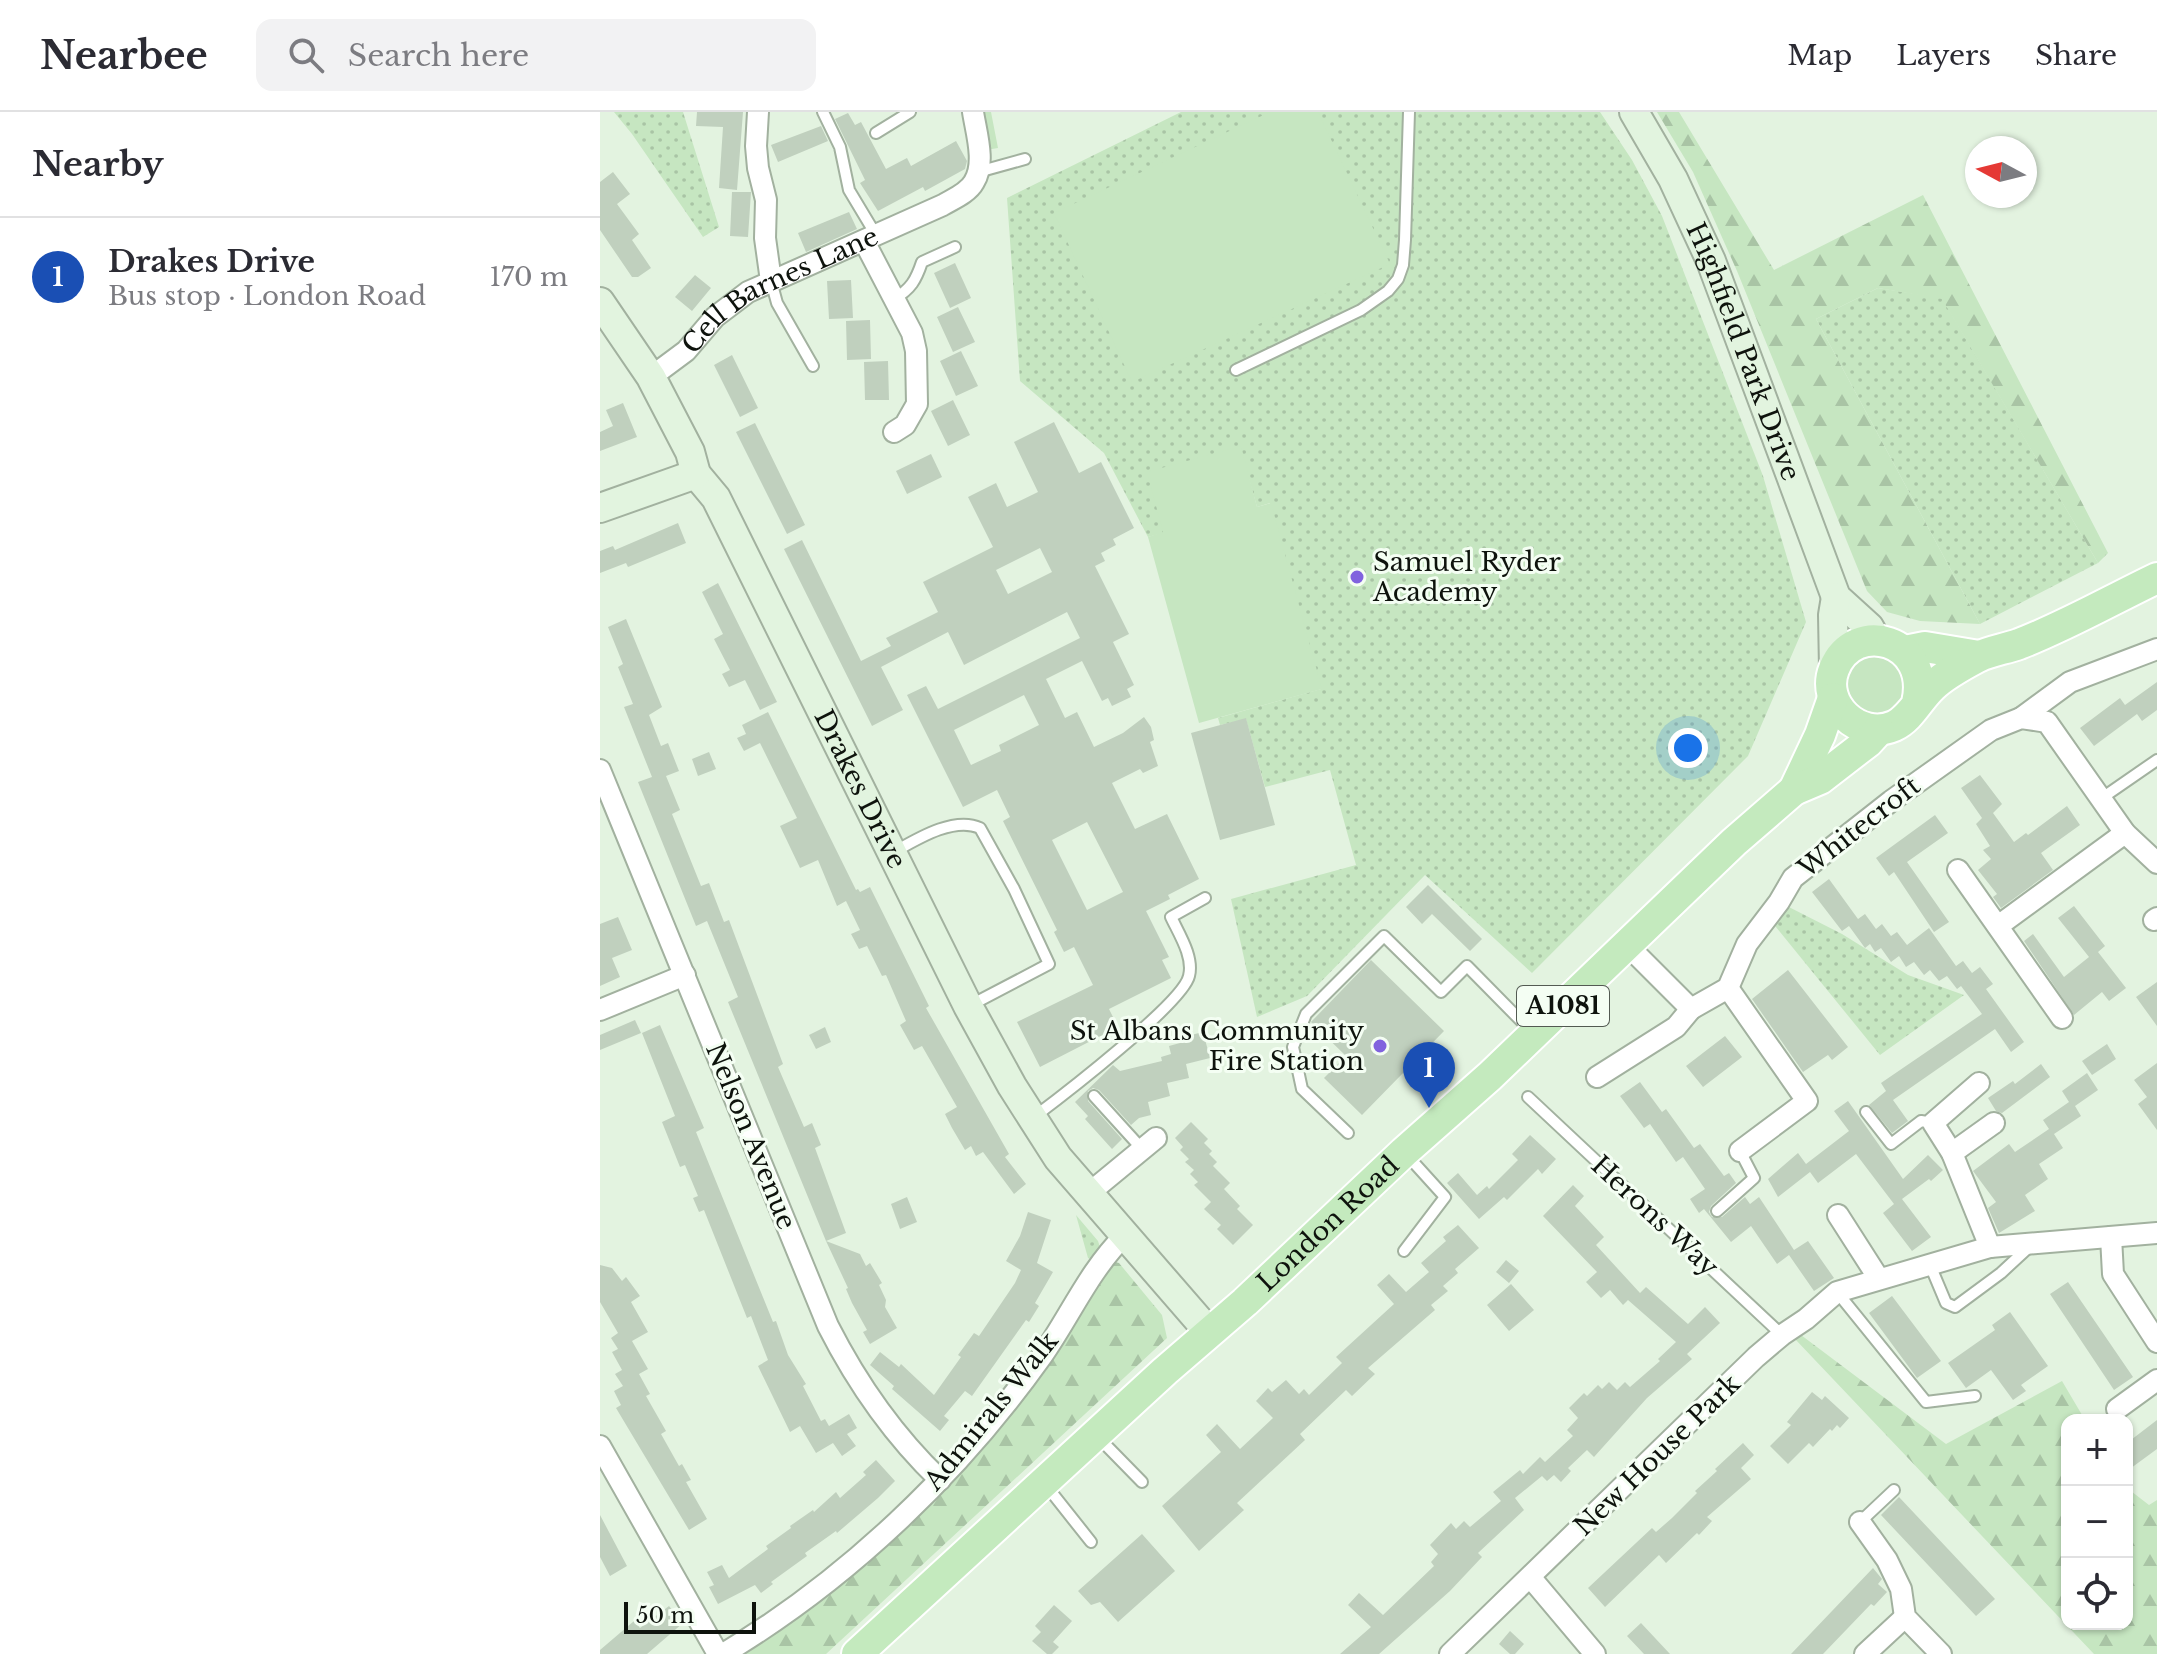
<!DOCTYPE html>
<html lang="en">
<head>
<meta charset="utf-8">
<style>
  :root { --surface:#fff; --page:#f2f2f3; --text:#2b2b33; --muted:#7c7c81; --line:#e1e1e2; --accent:#8163de }
  body { margin:0; font-family:"Libre Baskerville",serif; background:var(--page); color:var(--text) }
  .controls { position:absolute; right:24px; bottom:24px; display:grid; overflow:hidden; border-radius:16px; box-shadow:0 2px 6px #0004 }
  .controls button { width:72px; height:72px; display:grid; place-items:center; padding:0; border:0; border-bottom:2px solid var(--line); background:var(--surface); color:var(--text); font:40px sans-serif }
  .compass { position:absolute; left:1365px; top:24px; width:72px; height:72px; border-radius:50%; background:var(--surface); box-shadow:0 2px 6px #0004; rotate:277deg }
  .scale { position:absolute; left:24px; bottom:20px; width:132px; box-sizing:border-box; padding-left:8px; border:4px solid #0e130d; border-top:0; font-size:22px; line-height:28px; white-space:nowrap; color:#0e130d; -webkit-text-stroke:6px #f4fef3; paint-order:stroke }
  .you { position:absolute; left:1088px; top:636px; width:28px; height:28px; margin:-20px; border:6px solid #fff; border-radius:50%; background:#1a73e8; box-shadow:0 0 0 12px #1a73e833 }
  .badge { display:grid; place-items:center; width:52px; height:52px; border-radius:50%; background:var(--accent); color:#fff; font-size:26px; font-weight:700 }
  .pin { position:absolute; translate:-50% -66px; filter:drop-shadow(0 2px 4px #0008) }
  .pin::after { content:''; position:absolute; top:42px; width:28px; height:24px; background:inherit; clip-path:polygon(0 0,100% 0,50% 100%) }
  .list { margin:0; padding:0; list-style:none }
  h2 { display:flex; justify-content:space-between; align-items:center; height:104px; margin:0; padding:0 32px; font-size:34px }
  h2 small { font-size:26px; font-weight:400; color:var(--muted) }
  .list li { display:grid; grid-template-columns:52px 1fr auto; gap:24px; align-items:center; box-sizing:border-box; height:120px; padding:0 32px; border-top:2px solid var(--line) }
  .list b { display:block; font-size:30px; white-space:nowrap }
  .list p { margin:0; font-size:26px; white-space:nowrap; color:var(--muted) }
  .list em { font-size:26px; font-style:normal; color:var(--muted) }
  .icon { flex:none; width:44px; height:44px; fill:none; stroke:currentColor; stroke-width:2; stroke-linecap:round; stroke-linejoin:round }
  .map { position:relative; flex:none; width:1557px; height:1542px; overflow:hidden }
  header { display:flex; align-items:center; gap:48px; box-sizing:border-box; height:112px; padding:0 40px; background:var(--surface); border-bottom:2px solid var(--line) }
  header strong { font-size:38px }
  nav { display:flex; gap:44px; margin-inline-start:auto; font-size:28px }
  .search { width:560px; height:72px; background:var(--page); display:flex; align-items:center; gap:20px; box-sizing:border-box; padding:0 28px; border-radius:16px; color:var(--muted); font-size:30px }
  main { display:flex }
  aside { flex:1; background:var(--surface) }
  .map>svg:first-child { display:block }
</style>
</head>
<body>
<header>
<strong>Nearbee</strong>
<div class="search"><svg class="icon" aria-label="search" viewBox="0 0 24 24"><circle cx="10" cy="10" r="6"/><path d="M15 15l6 6"/></svg>Search here</div>
<nav><a>Map</a><a>Layers</a><a>Share</a></nav>
</header>
<main>
<aside>
<h2>Nearby<small></small></h2>
<ul class="list">
<li><span class="badge" style="background:#1a4fb4">1</span><div><b>Drakes Drive</b><p>Bus stop · London Road</p></div><em>170 m</em></li>
</ul>
</aside>
<div class="map">
<svg width="1557" height="1542" viewBox="0 0 1557 1542">
  <defs>
    <pattern id="grass-dots" width="8" height="8" patternUnits="userSpaceOnUse" patternTransform="scale(2)"><rect width="8" height="8" fill="#c6e6c1"/><path d="M2 2h.1M6 6h.1" fill="none" stroke="#a9c4a5" stroke-width="1.8" stroke-linecap="round"/></pattern>
    <pattern id="forest-firs" width="22" height="20" patternUnits="userSpaceOnUse" patternTransform="scale(2)"><rect width="22" height="20" fill="#c6e6c1"/><path d="M5 1l3.5 6h-7zM16 11l3.5 6h-7z" fill="#a9c4a5"/></pattern>
  </defs>
  <rect width="100%" height="100%" fill="#e3f3e0"/>
  <path fill="url(#grass-dots)" d="M14 0H83L119 115 103 125 32 22Z
    M581 0H1000L1032 48 1062 104 1163 364 1206 510 1148 644 932 861 825 763 707 884 657 905 631 787 756 753 730 658 665 675 646 607 620 613 618 606 721 577 670 391 657 395 640 335 563 421 548 425 504 341 420 269 407 86Z
    M1278 176 1342 186 1498 451 1380 512 1216 207Z
    M1179 790 1242 822 1308 863 1364 883 1280 943 1167 804Z
    M476 1103 498 1129 500 1135 492 1148 488 1146Z"/>
  <path fill="url(#forest-firs)" d="M380 0H391L398 36 386 38Z
    M1057 0H1079L1174 158 1323 83 1508 441 1498 451 1342 187 1278 176 1216 207 1380 512 1320 509 1287 500 1267 479 1137 159 1093 60Z
    M508 1148 519 1151 562 1203 567 1226 226 1542H135L229 1481 341 1381 456 1234Z
    M1193 1217 1346 1332 1462 1269 1485 1308H1467V1512H1527V1376L1549 1393 1557 1388V1542H1494L1195 1227Z"/>
  <path fill="#c6e6c1" d="M670 0H718L790 152 532 270 454 101Z
    M641 334 657 395 671 391 722 577 599 611 548 425 563 420 547 360Z
    M1275 540 1303 553 1307 584C1303 588 1299 596 1294 599 1263 620 1226 570 1257 547 1262 544 1270 542 1275 540Z"/>
  <path fill="#c0d0be" fill-rule="evenodd" d="M97 0H143L137 78 119 76 123 15 96 14Z
    M248 1 255 13 261 10 286 57 307 46 311 54 356 29 367 49 365 57 325 79 323 75 278 99 260 71 265 68 235 7Z
    M221 14 228 29 178 50 171 33Z
    M13 60 30 82 17 92 39 122 32 128 51 156 38 165H32L0 118V70Z
    M132 80H151L148 125 130 124Z
    M249 100 257 117 206 140 198 121Z
    M355 151 371 186 350 196 334 161Z
    M95 163 111 176 92 199 75 185Z
    M251 168 253 206 229 207 227 169Z
    M358 195 375 230 353 240 337 205Z
    M270 208 271 247 247 248 246 209Z
    M361 239 378 274 356 284 340 249Z
    M132 243 158 296 140 305 114 253Z
    M288 249 289 288H265L264 250Z
    M353 288 370 323 348 334 331 299Z
    M23 291 37 325 0 339V320L13 314 6 298Z
    M454 310 479 361 501 350 534 416 513 427 516 433 501 441 505 449 495 454 529 522 513 530 534 573 527 577 531 585 512 594 508 586 502 589 482 549 446 567 465 606 477 600 494 635 523 621 544 605 551 615 554 628 550 630 558 654 543 661 540 657 512 671 535 717 567 702 599 767 568 783 570 787 546 799 569 845 562 848 571 866 509 897 518 915 440 955 417 910 493 873 474 835 464 840 454 820 457 818 403 709 410 705 397 678 363 695 307 583 326 574 338 597 480 526 467 500 364 553 348 520 281 555 303 598 272 614 184 437 202 428 261 549 291 534 286 526 338 500 323 470 393 435 368 385 396 371 407 395 438 380 414 330ZM440 436 452 460 408 482 396 458ZM424 583 439 613 399 633 401 639 371 653 354 618ZM487 710 523 780 487 798 452 728Z
    M155 311 205 413 187 422 136 320Z
    M331 342 342 365 307 382 296 359Z
    M78 411 86 431 28 455 26 451 0 461V439L13 434 15 438Z
    M118 471 177 590 160 598 145 568 129 575 122 562 130 558 114 527 123 522 102 480Z
    M26 507 62 595 49 603 61 634 68 631 79 659 66 664 80 698 72 702 101 774 109 771 124 810 129 808 183 952 178 955 204 1015 212 1011 221 1033 215 1036 246 1121 226 1129 128 890 138 885 116 831 107 809 96 814 38 670 52 665 24 595 33 592 18 555 23 552 8 515Z
    M1557 570V598L1542 609 1537 602 1494 634 1480 616 1520 586 1525 593Z
    M168 600 256 778 258 777 260 780 270 775 329 894 326 896 409 1042 405 1045 426 1072 414 1082 383 1040 376 1044 371 1034 365 1038 352 1016 345 1002 357 995 322 934 314 938 300 913 306 909 286 863 282 864 267 834 259 837 251 822 260 818 246 789 237 794 218 748 200 756 180 714 197 706 160 631 144 639 137 626 146 622 142 613Z
    M646 606 675 713 620 728 591 621Z
    M109 640 116 657 98 664 92 647Z
    M1380 663 1402 692 1393 701 1414 730 1426 721 1428 723 1467 694 1480 713 1441 741 1453 758 1401 796 1393 785 1397 782 1378 758 1391 747 1383 738 1390 734 1376 712 1382 706 1361 676Z
    M1335 703 1348 721 1307 750 1349 810 1334 820 1294 760 1289 764 1276 746Z
    M1229 767 1258 807 1265 802 1276 817 1282 812 1291 824 1297 820 1307 833 1329 816 1356 854 1363 849 1372 861 1380 855 1393 872 1386 877 1424 930 1411 940 1395 917 1293 988 1308 1009 1292 1021 1269 993 1286 979 1281 971 1382 902 1361 874 1357 877 1347 864 1339 869 1330 858 1324 863 1314 850 1306 855 1299 844 1291 850 1281 836 1275 840 1270 832 1265 836 1249 814 1242 819 1212 780Z
    M828 773 882 827 870 839 832 802 822 812 806 795Z
    M1474 794 1505 834 1498 840 1526 876 1509 889 1502 880 1474 903 1424 829 1433 822 1464 865 1489 845 1458 806Z
    M18 805 32 838 12 846 20 865 0 874V812Z
    M771 848 844 919 762 1003 724 966 746 944 711 910Z
    M1188 858 1248 935 1232 948 1228 943 1203 960 1152 887Z
    M1557 870V914L1536 885Z
    M35 908 41 921 0 938V923Z
    M60 913 104 1016 96 1020 173 1210 176 1209 188 1243 206 1272 203 1274 221 1309 225 1307 229 1314 249 1302 257 1316 247 1322 256 1334 242 1344 233 1331 216 1341 200 1314 190 1320 158 1254 168 1248 151 1204 147 1206 104 1098 99 1100 93 1086 98 1084 85 1053 80 1055 62 1010 75 1004 42 921Z
    M225 915 231 930 216 937 209 923Z
    M603 920 610 946 586 952 589 966 567 971 570 984 548 990 551 1003 539 1006 531 1013 499 978 493 976 488 979V989L522 1027 512 1037 485 1007 488 1004 475 990 513 953 520 959 562 949 561 945 571 942 569 934 580 931 579 926Z
    M1125 924 1142 945 1103 975 1086 954Z
    M1507 932 1516 947 1492 963 1482 949Z
    M1557 951V1018L1538 992 1547 985 1534 968Z
    M1441 952 1450 965 1402 1001 1396 999 1388 986 1413 969 1415 972Z
    M1487 961 1498 978 1475 994 1481 1004 1454 1022 1463 1036 1439 1052 1448 1067 1425 1083 1435 1099 1399 1121 1388 1096 1396 1090 1373 1059 1409 1032 1415 1040 1449 1017 1443 1008 1469 990 1462 979Z
    M1040 970 1062 1000 1066 997 1094 1036 1100 1032 1124 1064 1129 1061 1136 1071 1111 1094 1109 1100 1112 1105H1122L1145 1085 1150 1092 1159 1085 1194 1138 1208 1129 1234 1166 1214 1179 1189 1143 1177 1152 1151 1114 1131 1130 1104 1097 1099 1101 1090 1087 1105 1077 1083 1045 1076 1050 1050 1012 1044 1016 1020 984Z
    M1248 989 1303 1067 1328 1043 1343 1058 1331 1069 1329 1067 1302 1087 1331 1125 1312 1139 1283 1101 1294 1092 1256 1042 1218 1071 1210 1060 1178 1085 1168 1067 1198 1041 1206 1052 1249 1019 1234 999Z
    M591 1010 608 1027 604 1031 612 1039 609 1042 617 1050 613 1054 630 1071 624 1077 640 1094 637 1097 653 1113 633 1133 617 1117 621 1113 604 1097 611 1090 594 1073 598 1070 590 1062 594 1058 585 1050 589 1047 580 1038 583 1035 575 1026Z
    M930 1023 956 1047 942 1062 938 1057 907 1088 904 1085 879 1107 847 1071 858 1061 877 1083 887 1074 889 1077 918 1048 912 1042Z
    M973 1073 984 1084 975 1094 1004 1125 996 1133 1040 1181 1046 1175 1088 1212 1105 1195 1120 1211 1087 1242 1092 1247 1047 1286 994 1345 987 1338 968 1356 971 1359 961 1370 954 1363 947 1369 942 1364 915 1386 924 1398 878 1441 882 1445 850 1479 779 1542H740L771 1515 748 1493 759 1481 783 1503 834 1454 831 1450 838 1442 830 1433 851 1411 856 1417 864 1409 870 1415 901 1389 893 1380 920 1358 923 1362 940 1345 945 1350 973 1324 967 1318 978 1306 969 1296 984 1281 987 1284 998 1273 1002 1277 1009 1270 1017 1278 1025 1270 1030 1275 1060 1249 1058 1247 1076 1230 1028 1188 1023 1193 1010 1178 1001 1186 986 1170 997 1160 943 1104Z
    M307 1085 317 1110 300 1117 291 1092Z
    M428 1100 451 1108 437 1151 453 1160 435 1191 439 1194 429 1210 426 1208 372 1284 365 1279 344 1304 349 1308 340 1319 292 1277 294 1274 270 1253 280 1240 299 1255 301 1252 334 1283 361 1245 358 1243 374 1221 379 1224 415 1171 421 1158 406 1149 420 1124Z
    M858 1113 879 1136 855 1157 858 1161 843 1174 848 1179 831 1193 835 1198 768 1256 775 1262 752 1284 746 1278 700 1322 705 1328 637 1391 644 1398 599 1439 562 1394 621 1340 606 1323 617 1312 640 1337 673 1306 656 1289 668 1276 672 1280 686 1268 699 1282 704 1277 709 1283 742 1251 736 1245 794 1192 777 1173 789 1162 806 1180 829 1160 821 1151 846 1129 843 1125Z
    M226 1129 260 1142 266 1154 270 1151 282 1171 279 1173 286 1188 285 1195 297 1216 270 1232 263 1220 267 1218 252 1191 246 1177 248 1176Z
    M906 1148 919 1159 909 1171 896 1160Z
    M0 1153 12 1156 22 1169 26 1165 40 1184 31 1190 48 1220 32 1229 48 1257 39 1262 50 1282 46 1284 66 1319 61 1322 79 1354 82 1352 91 1368 86 1370 107 1407 89 1418 16 1296 21 1293 14 1279 23 1274 15 1262 22 1258 12 1240 18 1237 11 1226 18 1221 0 1190Z
    M1468 1170 1533 1265 1514 1278 1450 1182Z
    M911 1172 934 1198 909 1219 887 1193Z
    M1292 1184 1341 1249 1317 1266 1269 1201Z
    M1410 1200 1448 1254 1421 1273 1426 1279 1413 1288 1391 1258 1366 1276 1348 1251 1395 1218 1392 1213Z
    M1212 1280 1222 1288 1225 1284 1249 1306 1240 1316 1237 1313 1232 1319 1230 1317 1213 1335 1209 1331 1188 1352 1170 1334 1191 1313 1187 1310Z
    M1557 1308V1337L1527 1359V1331Z
    M1143 1331 1154 1343 1141 1356 1151 1367 1107 1405 1112 1409 1099 1423 1097 1421 1066 1451 1059 1443 1005 1495 988 1476 1052 1416 1056 1420 1072 1406 1097 1381 1095 1379 1117 1359 1115 1357Z
    M276 1348 295 1369 278 1386 237 1421 236 1419 205 1441 207 1444 171 1470 173 1472 161 1481 155 1473 118 1492 109 1475 114 1473 107 1460 122 1453 129 1466 168 1437 166 1434 191 1416 190 1414 213 1398 214 1400 236 1380 240 1386 266 1363 263 1360Z
    M1299 1385 1395 1487 1376 1504 1281 1403Z
    M0 1403 27 1454 10 1464 0 1445Z
    M542 1422 575 1459 518 1510 500 1490 491 1493 478 1479Z
    M1273 1456 1282 1467 1278 1472 1287 1480 1274 1494 1271 1492 1223 1542H1191Z
    M454 1493 472 1509 453 1530 459 1535 452 1542H447L432 1529 441 1520 435 1514Z
    M69 1494 83 1511 47 1542H0V1538L34 1509 40 1516Z
    M1041 1511 1070 1542H1044L1027 1524Z
    M910 1519 924 1532 915 1542H910L899 1532Z"/>
  <g fill="none" stroke-linecap="round" stroke-linejoin="round">
    <defs>
      <path id="lane" d="M223 0 240 35 249 78 276 123
        M276 21 310 0
        M378 60 425 47
        M171 169 177 191 213 254
        M294 187C311 177 316 168 322 150L355 135
        M636 258 761 198 788 179 798 167 803 153 805 128 809 0
        M1502 686 1557 648
        M294 740C317 727 354 704 380 716L414 777 449 852 369 894
        M494 984 543 1038
        M928 985 1182 1223
        M1266 1000 1291 1032 1321 1009 1333 1011
        M434 1005C462 984 583 891 589 864 594 845 579 822 571 805L605 786
        M748 1021 702 977 693 935 706 902 784 824 841 880 867 854 933 921
        M1117 1099 1154 1066 1140 1039
        M804 1139 845 1085 806 1042
        M1330 1153 1346 1191 1355 1195 1401 1161 1428 1136
        M1237 1180 1326 1290 1375 1284
        M497 1324 542 1370
        M445 1372 491 1430
        M1260 1410 1294 1378"/>
      <g id="street">
        <path d="M158 0 156 34 158 56 166 88 165 126 171 169"/>
        <path d="M264 129 312 221 316 239 317 292 305 313 294 320"/>
        <path id="s1" d="M51 265 86 239 115 205 148 180 343 93C353 87 368 81 374 70 386 51 376 20 373 0"/>
        <path d="M1421 606 1470 570 1557 537"/>
        <path d="M0 658 228 1214C257 1271 293 1323 340 1368"/>
        <path d="M1358 758 1462 906"/>
        <path d="M1554 808 1557 806"/>
        <path d="M1398 814 1525 721"/>
        <path d="M1026 832 1091 897 1128 876 1147 832 1179 790 1193 766 1291 689 1391 618 1421 606 1447 610 1525 721 1557 751"/>
        <path d="M1128 876 1207 989 1140 1039"/>
        <path d="M0 898 85 863"/>
        <path d="M997 965 1076 915 1091 897"/>
        <path d="M1379 971 1333 1011 1352 1041 1390 1135"/>
        <path d="M1352 1041 1394 1011"/>
        <path d="M488 1082 556 1026"/>
        <path d="M1238 1103 1279 1167"/>
        <path d="M1511 1125 1513 1162 1557 1230"/>
        <path d="M1517 1297 1557 1268"/>
        <path d="M0 1334 118 1542"/>
        <path d="M1260 1410 1287 1448 1301 1477 1305 1505 1341 1542"/>
        <path d="M931 1466 995 1542"/>
        <path d="M123 1542C247 1468 358 1362 442 1244 470 1204 489 1159 524 1124"/>
        <path d="M850 1542 1156 1245 1182 1223 1206 1207 1237 1180 1390 1135 1557 1121"/>
        <path d="M1265 1542 1305 1505"/>
      </g>
      <g id="secondary">
        <path id="s2" d="M1034 0 1073 67 1111 149 1236 485 1269 515 1277 529"/>
        <path id="s3" d="M0 190 51 265 90 340 96 362 116 386 368 894 412 974 458 1046 609 1220"/>
        <path d="M0 396 96 362"/>
        <path d="M1234 557 1233 503 1236 485"/>
      </g>
      <g id="primary">
        <path d="M1305 539 1325 535 1379 544"/>
        <path d="M1317 591C1332 527 1254 506 1234 557 1220 592 1259 629 1294 614 1310 607 1319 587 1332 575 1344 563 1363 553 1378 545 1390 539 1405 537 1419 532 1466 514 1511 488 1557 466"/>
        <path d="M1194 678 1220 623 1233 586"/>
        <path id="s4" d="M257 1542 565 1259 645 1190 804 1040 890 964 1134 730 1194 678 1220 667 1268 630 1279 618"/>
      </g>
    </defs>
    <use href="#lane" stroke="#a2b19f" stroke-width="14"/>
    <use href="#street" stroke="#a2b19f" stroke-width="24"/>
    <use href="#secondary" stroke="#a2b19f" stroke-width="32"/>
    <use href="#primary" stroke="#fff" stroke-width="34"/>
    <use href="#lane" stroke="#fff" stroke-width="10"/>
    <use href="#street" stroke="#fff" stroke-width="20"/>
    <use href="#secondary" stroke="#e2f4df" stroke-width="28"/>
    <use href="#primary" stroke="#c4eabe" stroke-width="30"/>
  </g>
  <g fill="#8163de" stroke="#f4fef3" stroke-width="3">
    <circle cx="757" cy="465" r="8"/>
    <circle cx="780" cy="934" r="8"/>
  </g>
  <g text-anchor="middle" stroke-width="6" stroke-linejoin="round" paint-order="stroke">
    <rect fill="#f4fef3" stroke="#535a52" stroke-width="2" x="917" y="874" width="92" height="40" rx="6"/>
    <g font-size="24" font-weight="bold" fill="#0e130d">
      <text x="963" y="902">A1081</text>
    </g>
    <g font-size="26" fill="#0e130d" stroke="#f4fef3">
      <text dy="9" stroke="none"><textPath href="#s1" startOffset="158">Cell Barnes Lane</textPath></text>
      <text dy="9" stroke="none"><textPath href="#s2" startOffset="264">Highfield Park Drive</textPath></text>
      <text dy="9" stroke="none"><textPath href="#s3" startOffset="554">Drakes Drive</textPath></text>
      <text transform="translate(1259 715) rotate(-38)" y="9">Whitecroft</text>
      <text transform="translate(151 1024) rotate(68)" y="9">Nelson Avenue</text>
      <text transform="translate(1055 1104) rotate(43)" y="9">Herons Way</text>
      <text dy="9" stroke="none"><textPath href="#s4" startOffset="638">London Road</textPath></text>
      <text transform="translate(391 1299) rotate(-51)" y="9">Admirals Walk</text>
      <text transform="translate(1057 1343) rotate(-44)" y="9">New House Park</text>
    </g>
    <g font-size="26" fill="#0e130d" stroke="#f4fef3" text-anchor="start">
      <text x="773" y="459">Samuel Ryder<tspan x="773" dy="30">Academy</tspan></text>
      <text x="764" y="928" text-anchor="end">St Albans Community<tspan x="764" dy="30">Fire Station</tspan></text>
    </g>
  </g>
</svg>
<div class="controls">
<button>+</button>
<button>−</button>
<button><svg class="icon" aria-label="locate" viewBox="0 0 24 24"><circle cx="12" cy="12" r="6"/><path d="M12 2v4M12 18v4M2 12h4M18 12h4"/></svg></button>
</div>
<svg class="compass" viewBox="-18 -18 36 36"><path d="M0-13l5 13h-10z" fill="#e53935"/><path d="M0 13l5-13h-10z" fill="#7c7c81"/></svg>
<div class="scale">50 m</div>
<div class="you"></div>
<div class="pin badge" style="left:829px;top:996px;background:#1a4fb4">1</div>
</div>
</main>
</body>
</html>
